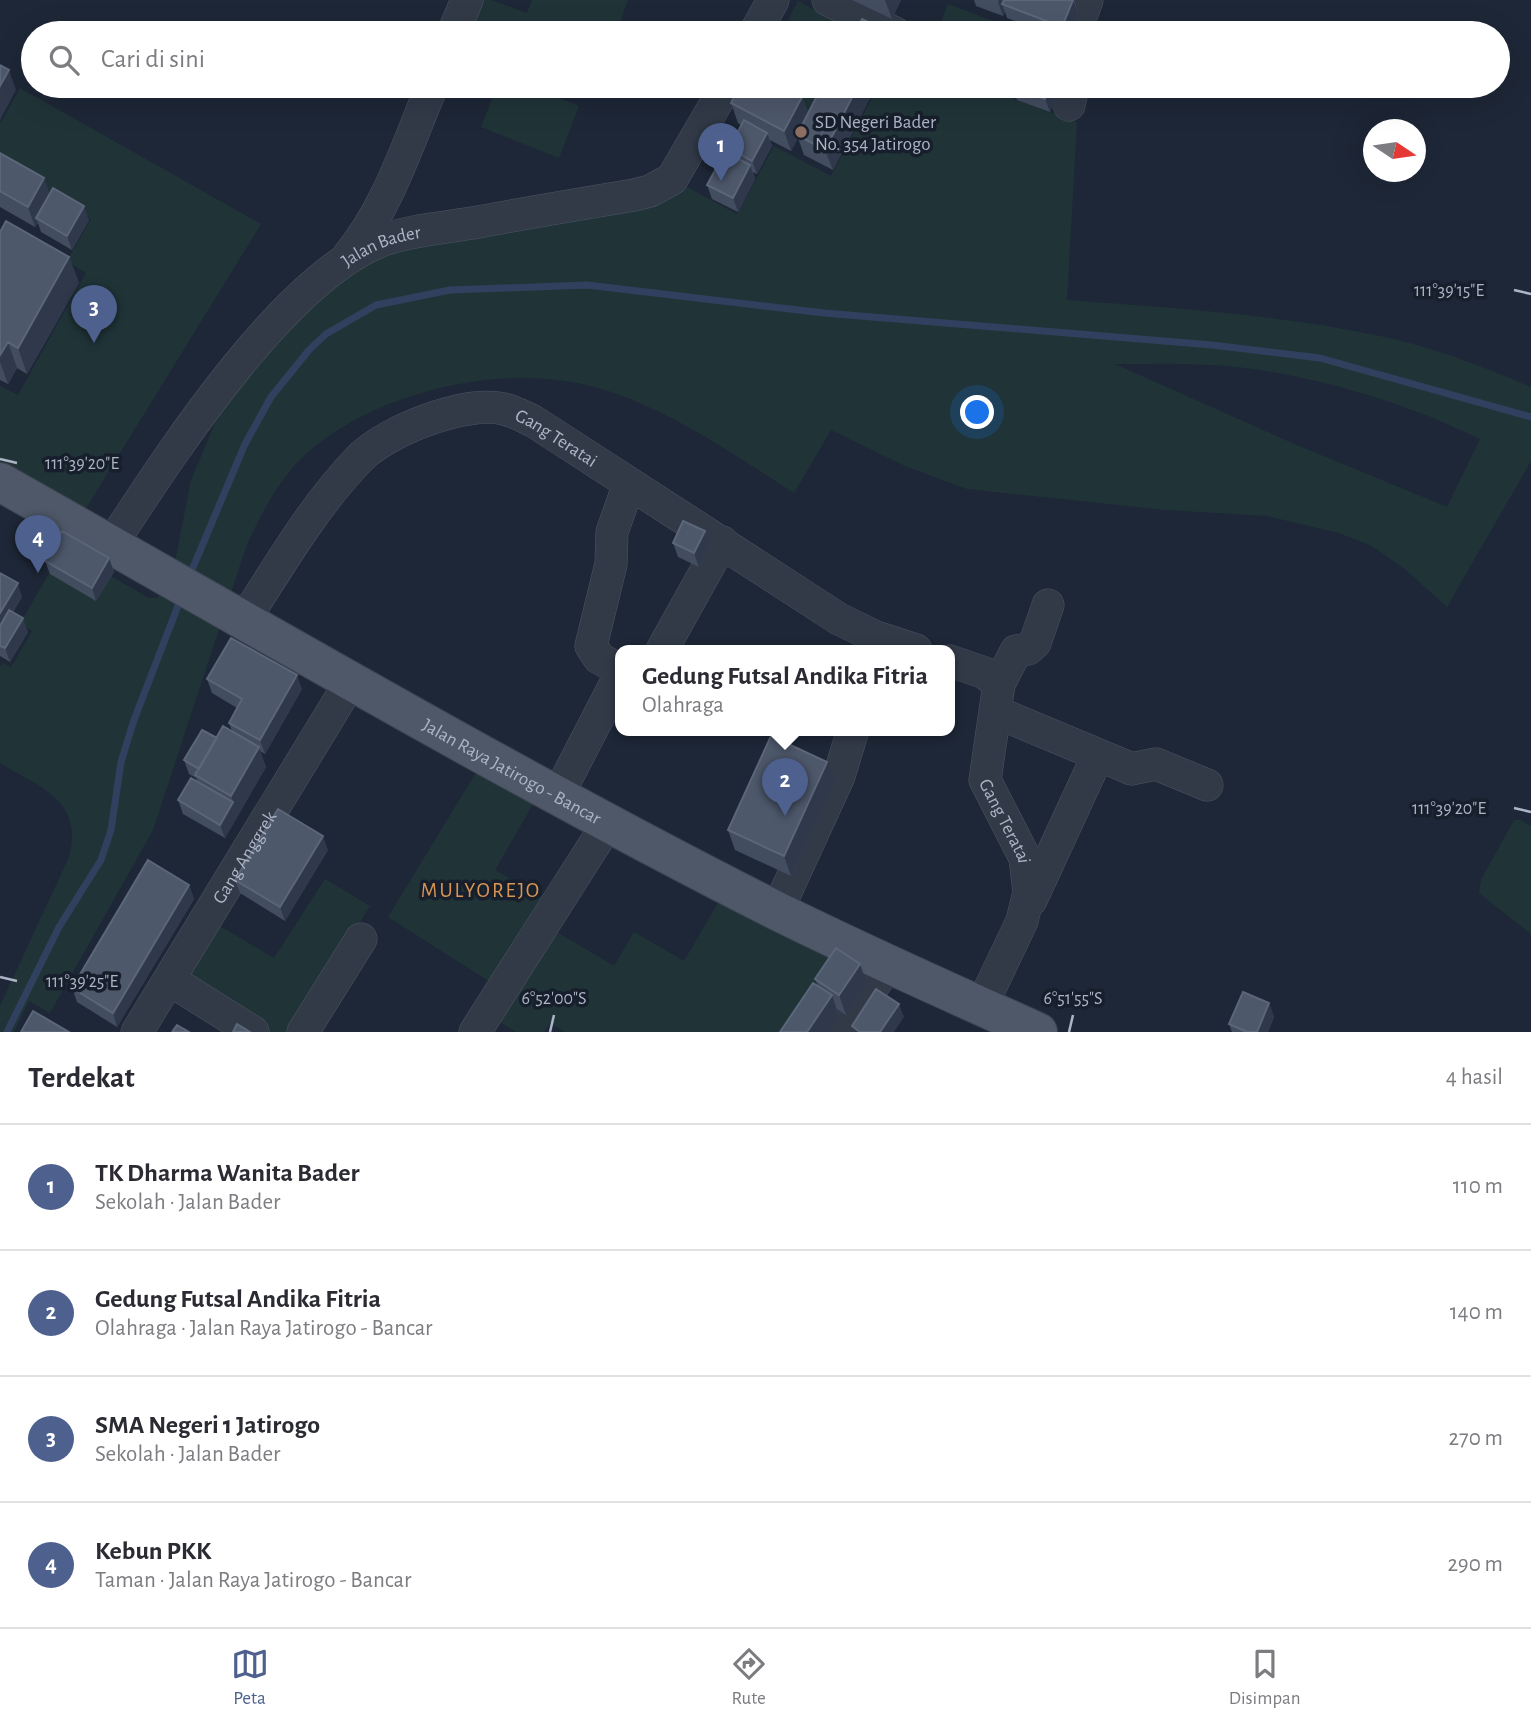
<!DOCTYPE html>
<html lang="id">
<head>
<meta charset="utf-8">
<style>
  :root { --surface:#fff; --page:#f7f7f7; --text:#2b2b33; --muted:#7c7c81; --line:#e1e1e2; --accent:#4e618e }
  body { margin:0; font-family:"Alegreya Sans",sans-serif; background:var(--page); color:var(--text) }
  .compass { position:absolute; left:1363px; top:119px; width:63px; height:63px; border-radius:50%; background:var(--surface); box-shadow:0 7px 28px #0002; rotate:103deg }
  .you { position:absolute; left:978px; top:413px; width:24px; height:24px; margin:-18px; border:5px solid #fff; border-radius:50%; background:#1a73e8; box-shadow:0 0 0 10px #1a73e833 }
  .badge { display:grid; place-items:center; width:46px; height:46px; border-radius:50%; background:var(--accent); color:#fff; font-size:23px; font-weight:700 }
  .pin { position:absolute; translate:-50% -58px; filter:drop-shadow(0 2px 4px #0008) }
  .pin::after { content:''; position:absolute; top:37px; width:24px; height:21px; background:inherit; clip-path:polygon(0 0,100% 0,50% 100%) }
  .popup { position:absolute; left:615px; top:645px; width:340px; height:91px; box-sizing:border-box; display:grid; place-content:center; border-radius:14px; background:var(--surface); filter:drop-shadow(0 2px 5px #0005); font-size:23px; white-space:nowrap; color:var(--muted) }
  .popup b { font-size:26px; color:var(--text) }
  .popup::after { content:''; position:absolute; left:50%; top:100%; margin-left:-14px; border:14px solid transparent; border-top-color:var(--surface) }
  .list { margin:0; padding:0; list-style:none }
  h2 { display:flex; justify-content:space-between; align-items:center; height:91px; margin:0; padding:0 28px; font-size:30px }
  h2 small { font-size:23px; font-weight:400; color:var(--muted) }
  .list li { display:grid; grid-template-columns:46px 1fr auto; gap:21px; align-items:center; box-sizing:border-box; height:126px; padding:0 28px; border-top:2px solid var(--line) }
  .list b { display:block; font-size:26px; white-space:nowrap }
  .list p { margin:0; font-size:23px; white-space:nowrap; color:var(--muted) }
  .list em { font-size:23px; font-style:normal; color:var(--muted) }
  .icon { flex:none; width:38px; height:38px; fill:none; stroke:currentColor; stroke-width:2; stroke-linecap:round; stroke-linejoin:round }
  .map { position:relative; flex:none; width:1531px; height:1032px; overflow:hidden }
  .search { position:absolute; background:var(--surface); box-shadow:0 7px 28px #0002; left:21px; right:21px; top:21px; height:77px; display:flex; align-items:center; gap:18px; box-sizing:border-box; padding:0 24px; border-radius:38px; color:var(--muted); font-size:26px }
  .sheet { height:595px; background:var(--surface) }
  nav { display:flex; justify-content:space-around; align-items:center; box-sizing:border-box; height:98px; border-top:2px solid var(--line); background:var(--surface); font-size:19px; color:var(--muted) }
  nav a { display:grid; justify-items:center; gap:4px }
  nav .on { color:var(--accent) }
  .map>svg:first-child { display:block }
</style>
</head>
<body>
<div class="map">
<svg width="1531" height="1032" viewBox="0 0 1531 1032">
  <rect width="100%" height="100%" fill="#1e2737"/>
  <path fill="#203438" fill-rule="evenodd" d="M473 0H491L527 13 532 0H628L616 33H461Z
    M798 1 859 33H781Z
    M948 4 1025 33H937Z
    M497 86H548L546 93 579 106 559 158 481 127Z
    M758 86H832L816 116Z
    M878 86H993L1015 94 1014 99 1077 122 1067 300C1171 308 1277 314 1380 336 1432 347 1482 366 1531 387V461L1447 607 1406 570 1372 546 1339 533 1267 516 1166 510 967 489 905 466 831 430 794 493C733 454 668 408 598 388 506 361 377 390 306 454 279 479 261 513 246 547L153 830 50 1013 29 1001 14 1032H0V1006L69 857C84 800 41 788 0 763V667L3 663 11 667 32 631 20 624 63 549 149 598H158L175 562 191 480 216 421 237 390 271 348 324 292 385 251 685 186 737 214 774 146 831 176ZM1115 364C1147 364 1179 363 1211 365 1299 370 1401 400 1480 439L1447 507 1292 443Z
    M20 88 261 224 85 510 0 462V386L18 395 86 273 67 261 91 219 0 167V124Z
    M480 766 537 797 495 870 549 901 537 920 614 966 634 932 684 961 722 896 846 960 795 1032H565L550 1023 544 1032H516L495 1019 509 994 388 917Z
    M1514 820H1520L1531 826V934L1479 893 1481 880Z
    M325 879 370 906 291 1032H270L179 977 213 922 274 958Z"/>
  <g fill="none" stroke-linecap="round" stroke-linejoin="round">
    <path stroke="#30415f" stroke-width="7" d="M189 577 245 444 271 397 309 350 326 334 376 305 450 290 587 285 824 313 1212 345 1320 358 1531 417
      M7 1032 59 927 101 860 111 830 121 762 134 720 181 598"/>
    <defs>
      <g id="minor">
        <path d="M828 0 895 33"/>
        <path d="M453 33 467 0"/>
        <path d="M755 33 773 0"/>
        <path d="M1075 33 1087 0"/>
        <path d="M1069 105 1073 86"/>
        <path d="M348 256C388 208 408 143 432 86"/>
        <path id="s1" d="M111 545C170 455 283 278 383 240 411 230 443 228 472 223 526 213 580 204 634 195L650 191 672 179 726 86"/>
        <path id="s2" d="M243 622C279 566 314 505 361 457 389 430 465 400 504 409 514 411 524 417 533 421L839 619 876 637 916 650"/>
        <path d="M662 650 722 542"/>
        <path id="s3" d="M950 661 985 673 999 684 985 780 1025 858 1029 892 1022 921 981 1007"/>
        <path d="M620 670 599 658 591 646 611 564 612 532 629 484"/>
        <path d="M999 684 1016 651 1028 649 1035 643 1048 605"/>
        <path d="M996 712 1125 766 1131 769 1156 764 1207 785"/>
        <path d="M558 795 620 675"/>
        <path d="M1031 900 1098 755"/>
        <path d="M777 911 839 776 853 730"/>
        <path d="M170 980 253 1032"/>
        <path id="s4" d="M137 1032 351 681"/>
        <path d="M303 1032 361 939"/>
        <path d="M475 1032 608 823"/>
        <path d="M842 1032 889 963"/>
      </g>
      <g id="major">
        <path id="s5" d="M0 482C257 627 512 777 775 910 861 953 950 992 1038 1032"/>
      </g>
    </defs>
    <use href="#minor" stroke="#4c5463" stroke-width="33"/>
    <use href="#major" stroke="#3b4351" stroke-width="40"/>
    <use href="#minor" stroke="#323a48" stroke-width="32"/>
    <use href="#major" stroke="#4f5868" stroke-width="38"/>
  </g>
  <path fill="#424d60" d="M852 0H901L892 19Z
    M974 0H1074L1078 12 1070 33H1048L1007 18 1005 12 1003 16 976 6Z
    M822 86H876L872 93 869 91 871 96 833 170 804 155 798 138 791 151 770 140 772 146 757 174 753 172 755 179 738 212 712 199 707 185 731 155 729 148 741 125 738 123 731 103 802 97 808 113Z
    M1012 86H1060L1050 112 1017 100Z
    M0 153 50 194 89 220 72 250 41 232 38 223 35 227 0 207Z
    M0 232 69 257 79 283 27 374 17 368 8 384 0 380Z
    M705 531 710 545 699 567 678 557 673 543Z
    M109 558 114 572 96 601 50 574 45 561Z
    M0 573 22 597 13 612 28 632 10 662 0 656Z
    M207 679 302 689 265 754 260 751 266 767 225 838 183 814 178 800 198 782 196 778 189 774 184 760 217 738 232 731 229 723 237 708 212 693Z
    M835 782 791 876 735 850 728 830Z
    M328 850 285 921 240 893 235 880Z
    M189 885 194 899 117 1027 77 1002 72 988Z
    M815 979 867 984 846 1015 837 1009 839 1016 818 986Z
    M1269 1003 1274 1017 1268 1032H1232L1229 1024Z"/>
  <path fill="#2f394b" d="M885 0H901L892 19Z
    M999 0H1009L1002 4 1005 12 1003 16 998 2Z
    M1073 0 1078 12 1070 33H1065L1062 27Z
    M9 70 16 90 0 120V86Z
    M858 86H867L871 96 833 170 825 150Z
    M870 86H876L872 93Z
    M1050 86H1060L1050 112 1045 99Z
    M802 97 809 117 797 135 798 138 791 151 784 131Z
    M767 133 772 146 757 174 752 161Z
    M750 165 755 179 738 212 733 198Z
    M44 178 51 198 36 218 38 223 35 227 28 207Z
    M84 206 89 220 72 250 67 236Z
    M69 257 79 283 27 374 18 348Z
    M8 342 17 368 8 384 0 362V355Z
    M705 531 710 545 699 567 694 553Z
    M109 558 114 572 96 601 92 588Z
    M18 583 22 597 3 630 0 622V613Z
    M23 618 28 632 10 662 5 648Z
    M297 675 302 689 265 754 260 740Z
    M259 747 266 767 238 816 231 796Z
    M827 762 835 782 791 876 784 856Z
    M233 802 238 816 225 838 220 825Z
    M323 836 328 850 285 921 280 907Z
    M189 885 194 899 117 1027 113 1013Z
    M860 964 867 984 846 1015 839 995Z
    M832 995 839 1016 828 1032H807Z
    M1269 1003 1274 1017 1268 1032H1257Z
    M899 1004 904 1017 894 1032H880Z"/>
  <path fill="#4d586b" stroke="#5c6679" stroke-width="2" d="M1004 0H1073L1062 27 1002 4Z
    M862 19 889 33H855Z
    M0 65 9 70 0 86Z
    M740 86H781L802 97 784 131 731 103Z
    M822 86H858L825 150 797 135Z
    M1012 86H1050L1045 99Z
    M744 120 767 133 752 161 729 148Z
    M725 152 750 165 733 198 707 185Z
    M0 153 44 178 28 207 0 191Z
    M53 188 84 206 67 236 36 218Z
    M6 221 69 257 18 348 8 342 0 355V232Z
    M683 521 705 531 694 553 673 543Z
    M62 531 109 558 92 588 45 561Z
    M0 573 18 583 0 613Z
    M9 610 23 618 5 648 0 646V626Z
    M231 638 297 675 260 740 229 723 242 699 207 679Z
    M223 726 259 747 231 796 195 775Z
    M202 730 217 738 199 769 184 760Z
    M771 736 827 762 784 856 728 830Z
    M191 778 233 802 220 825 178 800Z
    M278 809 323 836 280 907 235 880Z
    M148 860 189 885 113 1013 72 988Z
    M836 948 860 964 839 995 815 979Z
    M813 983 832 995 807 1032H780Z
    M876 989 899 1004 880 1032H860L852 1026Z
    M1243 992 1269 1003 1257 1032H1247L1229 1024Z
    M33 1011 69 1032H21Z
    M237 1024 250 1032H233Z
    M177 1025 189 1032H172Z"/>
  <path fill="none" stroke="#acb4c5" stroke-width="2.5" d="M1514 290 1531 294M0 459 17 463M1514 808 1531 812M0 977 17 981M550 1032 554 1015M1069 1032 1073 1015"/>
  <circle fill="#8d6e63" stroke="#181f2c" stroke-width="2.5" cx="801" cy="132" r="7"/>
  <g text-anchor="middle" stroke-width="7" stroke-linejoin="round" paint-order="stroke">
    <g font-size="19" fill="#acb4c5" stroke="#181f2c" text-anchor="start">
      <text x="815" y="128">SD Negeri Bader<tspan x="815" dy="22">No. 354 Jatirogo</tspan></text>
    </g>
    <g font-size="19" fill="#acb4c5" stroke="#181f2c">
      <text dy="7" stroke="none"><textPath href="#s1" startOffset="410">Jalan Bader</textPath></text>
      <text dy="7" stroke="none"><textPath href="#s2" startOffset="418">Gang Teratai</textPath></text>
      <text dy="7" stroke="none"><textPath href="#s5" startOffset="588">Jalan Raya Jatirogo - Bancar</textPath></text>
      <text dy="7" stroke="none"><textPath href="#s3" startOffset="198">Gang Teratai</textPath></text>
      <text dy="7" stroke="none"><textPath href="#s4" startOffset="205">Gang Anggrek</textPath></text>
    </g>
    <g font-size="21" letter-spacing="2" fill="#d89553" stroke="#181f2c">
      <text x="481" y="897">MULYOREJO</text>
    </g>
  </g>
  <g font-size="18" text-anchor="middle" fill="#acb4c5" stroke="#181f2c" stroke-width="7" stroke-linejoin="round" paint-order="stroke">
    <text x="1449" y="296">111°39'15"E</text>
    <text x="82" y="469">111°39'20"E</text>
    <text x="1449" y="814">111°39'20"E</text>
    <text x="82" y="987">111°39'25"E</text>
    <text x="554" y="1004">6°52'00"S</text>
    <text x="1073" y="1004">6°51'55"S</text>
  </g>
</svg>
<svg class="compass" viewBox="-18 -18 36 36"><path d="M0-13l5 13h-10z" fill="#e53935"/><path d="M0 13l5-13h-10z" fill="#7c7c81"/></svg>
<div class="you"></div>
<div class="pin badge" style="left:721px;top:181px">1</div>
<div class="pin badge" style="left:785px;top:816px">2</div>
<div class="popup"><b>Gedung Futsal Andika Fitria</b>Olahraga</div>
<div class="pin badge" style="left:94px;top:343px">3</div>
<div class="pin badge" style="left:38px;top:573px">4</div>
<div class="search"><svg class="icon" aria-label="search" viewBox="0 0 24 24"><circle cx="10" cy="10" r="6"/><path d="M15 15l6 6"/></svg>Cari di sini</div>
</div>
<section class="sheet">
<h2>Terdekat<small>4 hasil</small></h2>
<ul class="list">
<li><span class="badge">1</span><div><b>TK Dharma Wanita Bader</b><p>Sekolah · Jalan Bader</p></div><em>110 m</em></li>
<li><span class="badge">2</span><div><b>Gedung Futsal Andika Fitria</b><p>Olahraga · Jalan Raya Jatirogo - Bancar</p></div><em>140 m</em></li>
<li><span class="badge">3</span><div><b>SMA Negeri 1 Jatirogo</b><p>Sekolah · Jalan Bader</p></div><em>270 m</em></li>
<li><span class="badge">4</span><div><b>Kebun PKK</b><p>Taman · Jalan Raya Jatirogo - Bancar</p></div><em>290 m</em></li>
</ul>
</section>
<nav>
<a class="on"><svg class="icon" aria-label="map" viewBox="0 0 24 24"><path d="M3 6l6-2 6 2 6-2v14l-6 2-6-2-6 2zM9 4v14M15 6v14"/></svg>Peta</a>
<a><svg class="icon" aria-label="directions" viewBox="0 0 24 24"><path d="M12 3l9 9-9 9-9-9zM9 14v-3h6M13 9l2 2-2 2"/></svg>Rute</a>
<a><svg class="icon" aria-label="saved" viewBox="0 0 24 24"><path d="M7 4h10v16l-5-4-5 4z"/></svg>Disimpan</a>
</nav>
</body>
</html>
